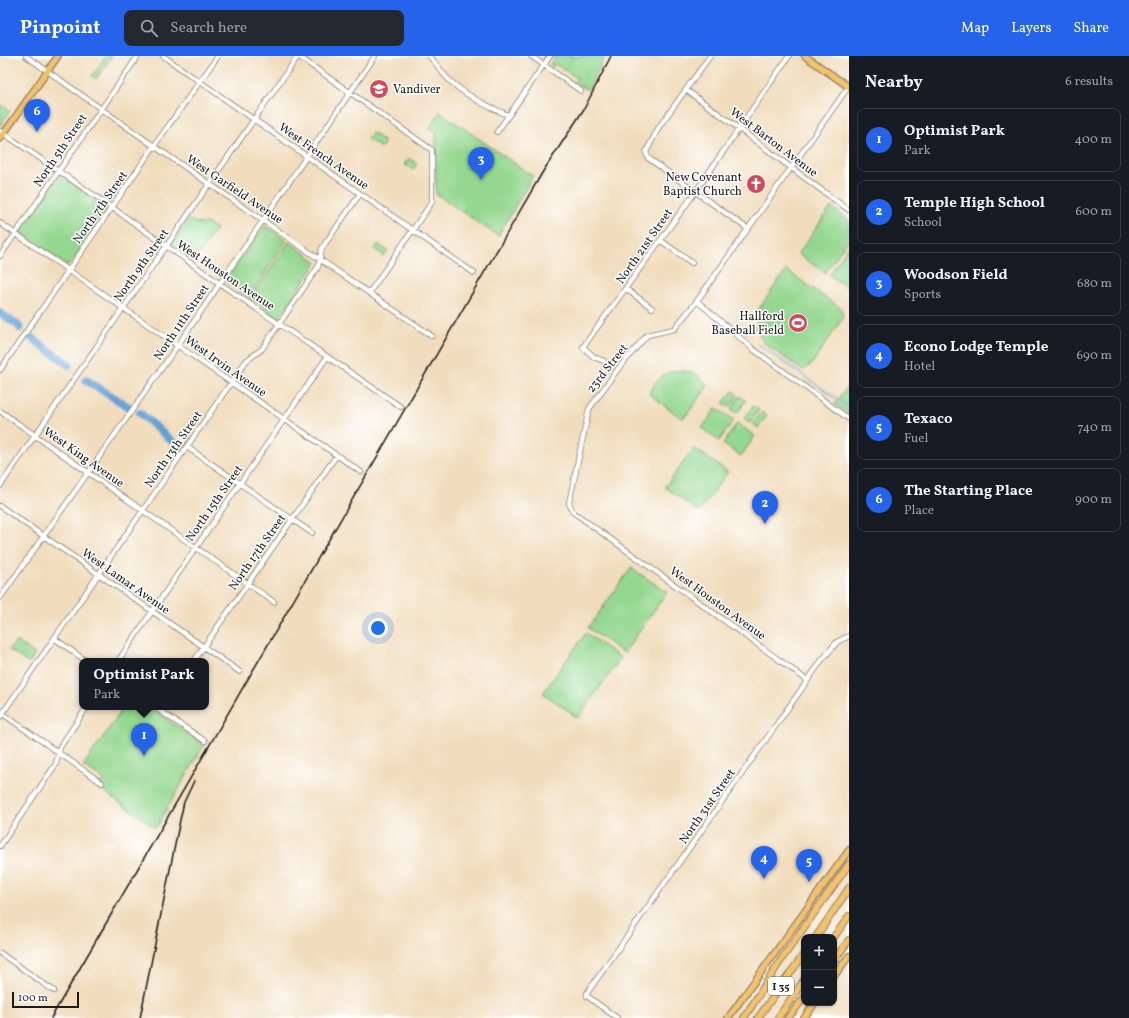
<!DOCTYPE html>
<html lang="en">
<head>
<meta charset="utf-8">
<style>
  :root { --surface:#171b24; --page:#242831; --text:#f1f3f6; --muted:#9ea1a6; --line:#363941; --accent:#2563eb }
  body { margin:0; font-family:Vollkorn,serif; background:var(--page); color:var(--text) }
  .controls { position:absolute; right:12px; bottom:12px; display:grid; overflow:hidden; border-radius:8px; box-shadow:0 1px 3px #0004 }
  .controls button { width:36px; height:36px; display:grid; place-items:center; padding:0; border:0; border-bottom:1px solid var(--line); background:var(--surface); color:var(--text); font:20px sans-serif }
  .scale { position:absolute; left:12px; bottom:10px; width:67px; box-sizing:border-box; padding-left:4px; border:2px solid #1c1c1c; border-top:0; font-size:11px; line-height:14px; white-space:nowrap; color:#1c1c1c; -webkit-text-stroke:3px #fff; paint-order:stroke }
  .you { position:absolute; left:378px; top:572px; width:14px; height:14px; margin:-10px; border:3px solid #fff; border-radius:50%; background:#1a73e8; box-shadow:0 0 0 6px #1a73e833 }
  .badge { display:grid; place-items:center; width:26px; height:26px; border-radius:50%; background:var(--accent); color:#fff; font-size:13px; font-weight:700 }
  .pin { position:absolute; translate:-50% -33px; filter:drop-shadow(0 1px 2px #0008) }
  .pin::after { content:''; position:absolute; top:21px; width:14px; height:12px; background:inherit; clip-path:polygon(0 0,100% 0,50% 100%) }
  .popup { position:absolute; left:79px; top:602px; width:130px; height:52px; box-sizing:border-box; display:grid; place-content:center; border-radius:8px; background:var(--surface); filter:drop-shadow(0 1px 3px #0005); font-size:13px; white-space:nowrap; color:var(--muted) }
  .popup b { font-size:15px; color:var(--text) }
  .popup::after { content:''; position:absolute; left:50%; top:100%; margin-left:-8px; border:8px solid transparent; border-top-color:var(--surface) }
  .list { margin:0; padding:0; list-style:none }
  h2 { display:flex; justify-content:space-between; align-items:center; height:52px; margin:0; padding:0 16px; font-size:17px }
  h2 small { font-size:13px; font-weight:400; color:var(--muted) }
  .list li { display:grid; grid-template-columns:26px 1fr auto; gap:12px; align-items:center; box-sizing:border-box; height:64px; margin:0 8px 8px; padding:0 8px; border:1px solid var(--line); border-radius:8px }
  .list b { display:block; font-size:15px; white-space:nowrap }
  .list p { margin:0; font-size:13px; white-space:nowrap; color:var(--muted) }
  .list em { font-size:13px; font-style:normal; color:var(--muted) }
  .icon { flex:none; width:22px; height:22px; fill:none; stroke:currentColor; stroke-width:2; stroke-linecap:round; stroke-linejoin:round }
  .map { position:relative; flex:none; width:849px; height:962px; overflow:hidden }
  header { display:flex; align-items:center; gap:24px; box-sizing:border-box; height:56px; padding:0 20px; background:var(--accent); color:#fff }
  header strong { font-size:19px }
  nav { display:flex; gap:22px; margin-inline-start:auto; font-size:14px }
  .search { width:280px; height:36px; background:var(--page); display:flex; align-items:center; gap:10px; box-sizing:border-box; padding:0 14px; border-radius:8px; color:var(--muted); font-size:15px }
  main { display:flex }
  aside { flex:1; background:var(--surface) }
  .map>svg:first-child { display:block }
</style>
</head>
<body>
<header>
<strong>Pinpoint</strong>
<div class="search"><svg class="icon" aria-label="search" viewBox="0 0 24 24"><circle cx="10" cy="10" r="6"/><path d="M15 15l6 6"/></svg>Search here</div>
<nav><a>Map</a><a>Layers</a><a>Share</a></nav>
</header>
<main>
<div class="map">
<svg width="849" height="962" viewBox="0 0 849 962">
  <rect width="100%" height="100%" fill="#fff"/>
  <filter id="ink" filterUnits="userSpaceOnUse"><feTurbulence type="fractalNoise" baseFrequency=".025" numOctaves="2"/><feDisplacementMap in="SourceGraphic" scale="8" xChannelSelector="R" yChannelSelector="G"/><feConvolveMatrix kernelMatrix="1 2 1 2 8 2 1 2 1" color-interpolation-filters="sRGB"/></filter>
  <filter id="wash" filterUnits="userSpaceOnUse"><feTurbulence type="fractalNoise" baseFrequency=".012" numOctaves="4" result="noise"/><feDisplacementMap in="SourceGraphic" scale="16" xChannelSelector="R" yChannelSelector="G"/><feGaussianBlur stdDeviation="0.9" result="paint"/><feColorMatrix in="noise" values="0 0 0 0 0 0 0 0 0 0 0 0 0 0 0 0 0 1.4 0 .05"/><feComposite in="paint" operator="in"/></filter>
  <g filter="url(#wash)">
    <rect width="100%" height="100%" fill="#f1ddbd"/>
    <path fill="#94d790" stroke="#587a56" d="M106 0H112L96 23 92 20Z
      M555 0H605L589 32 587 34 575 26 577 22 555 8 553 11 550 9Z
      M0 48 10 55 0 70Z
      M440 56 533 120 498 180 436 138V77L429 72Z
      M372 77 385 86 381 92 367 83Z
      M409 102 417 108 413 114 404 108Z
      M59 121H62L107 153 106 156 70 208 66 209 22 177V174Z
      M831 151 849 164V183L825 217 798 198Z
      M188 164 194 166 204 168 206 166 216 173 194 205 172 190 171 188Z
      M265 170 287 184 248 242 230 229 227 227 226 223Z
      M289 186 316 205V208L278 263 265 254 266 252 257 246 256 247 250 243Z
      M378 188 388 195 384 200 374 193Z
      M849 190V233L829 219Z
      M786 214 842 253 843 262 811 309 802 314 764 287 756 273 758 254Z
      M681 314C696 317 699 319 708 330L685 361 681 362 649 338C656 322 664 316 681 314Z
      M849 328V358L835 348Z
      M733 335 738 339 729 351 723 347Z
      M740 340 746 345 737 357 731 353Z
      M753 350 759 354 750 367 744 362Z
      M716 352 734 364 719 385 702 372Z
      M762 356 767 360 758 372 753 368Z
      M737 367 755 380 741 400 723 388Z
      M694 392 728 416 699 456 665 431Z
      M631 512 667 536 624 597 588 572Z
      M586 577 621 602 578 662 543 637Z
      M16 585 35 598 29 608 9 594Z
      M124 651H149L204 689 156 772 99 732 104 724 83 710Z"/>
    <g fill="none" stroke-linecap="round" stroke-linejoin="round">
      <path stroke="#63a1d5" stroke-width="1.5" d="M758 288 849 351"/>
      <path stroke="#63a1d5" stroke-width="8" d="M0 257 18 269 20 272
        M29 280 69 309
        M86 324 129 351
        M140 357 181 393"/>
    </g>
  </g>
  <g filter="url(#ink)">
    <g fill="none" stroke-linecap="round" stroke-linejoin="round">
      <defs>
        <path id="minor" d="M26 0 154 90 432 280
          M163 0 474 217
          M298 0 432 94V146L369 237
          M429 0C436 7 442 17 449 24 466 40 486 50 508 59
          M531 0 581 35
          M710 0 659 71 646 96 648 102 748 173
          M686 34C741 73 794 115 849 154
          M0 75 107 148 219 227 401 351
          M497 76 550 0
          M0 167 361 416
          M660 184 692 207
          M0 200 138 0
          M626 233 652 252
          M697 245 753 293 849 363
          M604 305 594 301 583 291 696 135 789 0
          M0 314 154 90 218 0
          M0 355 274 546
          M187 391 312 477
          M0 430 298 0
          M0 450 240 616
          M0 542 178 289 375 0
          M54 582 86 605
          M118 605 327 301
          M194 605 334 403 338 400
          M807 624 573 456 569 447 589 353 618 313 647 279 674 273 697 245 849 30
          M154 651 205 685
          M0 656 102 727
          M0 661 246 305 262 293 318 211 322 192 360 138
          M0 790 56 708 60 691 87 651
          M0 897 54 935
          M617 962 587 940V937L822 604 837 586 849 580"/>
        <path id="major" d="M805 0 849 31
          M0 83 58 0
          M834 920 849 900
          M728 962 849 794
          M804 962 815 947"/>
        <path id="highway" d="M816 881 849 832
          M834 881 849 860
          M834 904 849 884
          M744 962 783 901 849 808
          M758 962 804 898
          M778 962 804 924
          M788 962 804 942"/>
      </defs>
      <use href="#minor" stroke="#867c6c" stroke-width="6"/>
      <use href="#major" stroke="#867c6c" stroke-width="8"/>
      <use href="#highway" stroke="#867c6c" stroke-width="8"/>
      <use href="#minor" stroke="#fff" stroke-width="4.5"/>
      <use href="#major" stroke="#f3c26a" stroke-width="5.5"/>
      <use href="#highway" stroke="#f3c26a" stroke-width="6"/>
      <path stroke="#1c1c1c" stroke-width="1.5" d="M51 962 542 117 584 53 611 0
        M140 962 180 764 184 746 194 725"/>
    </g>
  </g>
  <defs>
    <symbol id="school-disc" viewBox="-11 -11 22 22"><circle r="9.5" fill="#d1495b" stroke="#fff"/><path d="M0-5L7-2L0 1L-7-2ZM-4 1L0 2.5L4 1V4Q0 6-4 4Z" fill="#fff"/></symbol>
    <symbol id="church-disc" viewBox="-11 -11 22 22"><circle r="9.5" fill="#d1495b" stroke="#fff"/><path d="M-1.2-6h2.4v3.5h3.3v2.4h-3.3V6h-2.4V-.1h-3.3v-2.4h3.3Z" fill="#fff"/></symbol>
    <symbol id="stadium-disc" viewBox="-11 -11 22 22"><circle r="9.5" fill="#d1495b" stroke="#fff"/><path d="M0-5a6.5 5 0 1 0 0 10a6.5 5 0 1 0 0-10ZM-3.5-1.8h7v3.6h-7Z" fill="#fff"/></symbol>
  </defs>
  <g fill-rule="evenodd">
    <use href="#school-disc" x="368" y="22" width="22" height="22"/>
    <use href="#church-disc" x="745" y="117" width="22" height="22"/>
    <use href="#stadium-disc" x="787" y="256" width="22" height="22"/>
  </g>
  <g text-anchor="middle" stroke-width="3" stroke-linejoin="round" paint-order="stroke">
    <rect fill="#fff" stroke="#606060" stroke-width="1" x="768" y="921" width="26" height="18" rx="3"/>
    <g font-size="11" font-weight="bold" fill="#1c1c1c">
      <text x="781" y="934">I 35</text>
    </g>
    <g font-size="12" fill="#1c1c1c" stroke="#fff" text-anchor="end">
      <text x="393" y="37" text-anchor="start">Vandiver</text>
      <text x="742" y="125">New Covenant<tspan x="742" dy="14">Baptist Church</tspan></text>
      <text x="784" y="264">Hallford<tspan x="784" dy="14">Baseball Field</tspan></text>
    </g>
    <g font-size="12" fill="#1c1c1c" stroke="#fff">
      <text transform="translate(774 86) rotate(37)" y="4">West Barton Avenue</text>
      <text transform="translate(60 94) rotate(-56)" y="4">North 5th Street</text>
      <text transform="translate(324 100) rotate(35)" y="4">West French Avenue</text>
      <text transform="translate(235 133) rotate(34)" y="4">West Garfield Avenue</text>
      <text transform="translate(100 151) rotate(-55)" y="4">North 7th Street</text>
      <text transform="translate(644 190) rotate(-55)" y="4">North 21st Street</text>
      <text transform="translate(141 209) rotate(-55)" y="4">North 9th Street</text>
      <text transform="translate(226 219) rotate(34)" y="4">West Houston Avenue</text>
      <text transform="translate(181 266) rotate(-56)" y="4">North 11th Street</text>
      <text transform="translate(226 310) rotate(35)" y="4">West Irvin Avenue</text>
      <text transform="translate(607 312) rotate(-52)" y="4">23rd Street</text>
      <text transform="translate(173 393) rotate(-55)" y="4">North 13th Street</text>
      <text transform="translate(84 401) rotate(35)" y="4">West King Avenue</text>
      <text transform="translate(214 447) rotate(-55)" y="4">North 15th Street</text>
      <text transform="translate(257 496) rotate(-55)" y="4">North 17th Street</text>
      <text transform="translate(126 525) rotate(35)" y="4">West Lamar Avenue</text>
      <text transform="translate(718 547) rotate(36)" y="4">West Houston Avenue</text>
      <text transform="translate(707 750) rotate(-55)" y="4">North 31st Street</text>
    </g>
  </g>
</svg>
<div class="controls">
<button>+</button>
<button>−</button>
</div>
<div class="scale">100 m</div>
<div class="you"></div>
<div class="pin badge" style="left:144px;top:700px">1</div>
<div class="popup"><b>Optimist Park</b>Park</div>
<div class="pin badge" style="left:765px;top:468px">2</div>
<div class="pin badge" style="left:481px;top:124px">3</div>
<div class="pin badge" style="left:764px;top:823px">4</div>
<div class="pin badge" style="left:809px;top:826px">5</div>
<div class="pin badge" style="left:37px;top:76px">6</div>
</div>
<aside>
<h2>Nearby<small>6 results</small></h2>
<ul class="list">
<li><span class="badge">1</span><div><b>Optimist Park</b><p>Park</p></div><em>400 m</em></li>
<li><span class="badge">2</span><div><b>Temple High School</b><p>School</p></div><em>600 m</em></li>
<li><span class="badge">3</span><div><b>Woodson Field</b><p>Sports</p></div><em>680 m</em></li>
<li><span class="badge">4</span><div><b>Econo Lodge Temple</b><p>Hotel</p></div><em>690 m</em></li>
<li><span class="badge">5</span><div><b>Texaco</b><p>Fuel</p></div><em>740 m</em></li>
<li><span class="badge">6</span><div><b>The Starting Place</b><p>Place</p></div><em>900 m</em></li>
</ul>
</aside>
</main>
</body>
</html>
